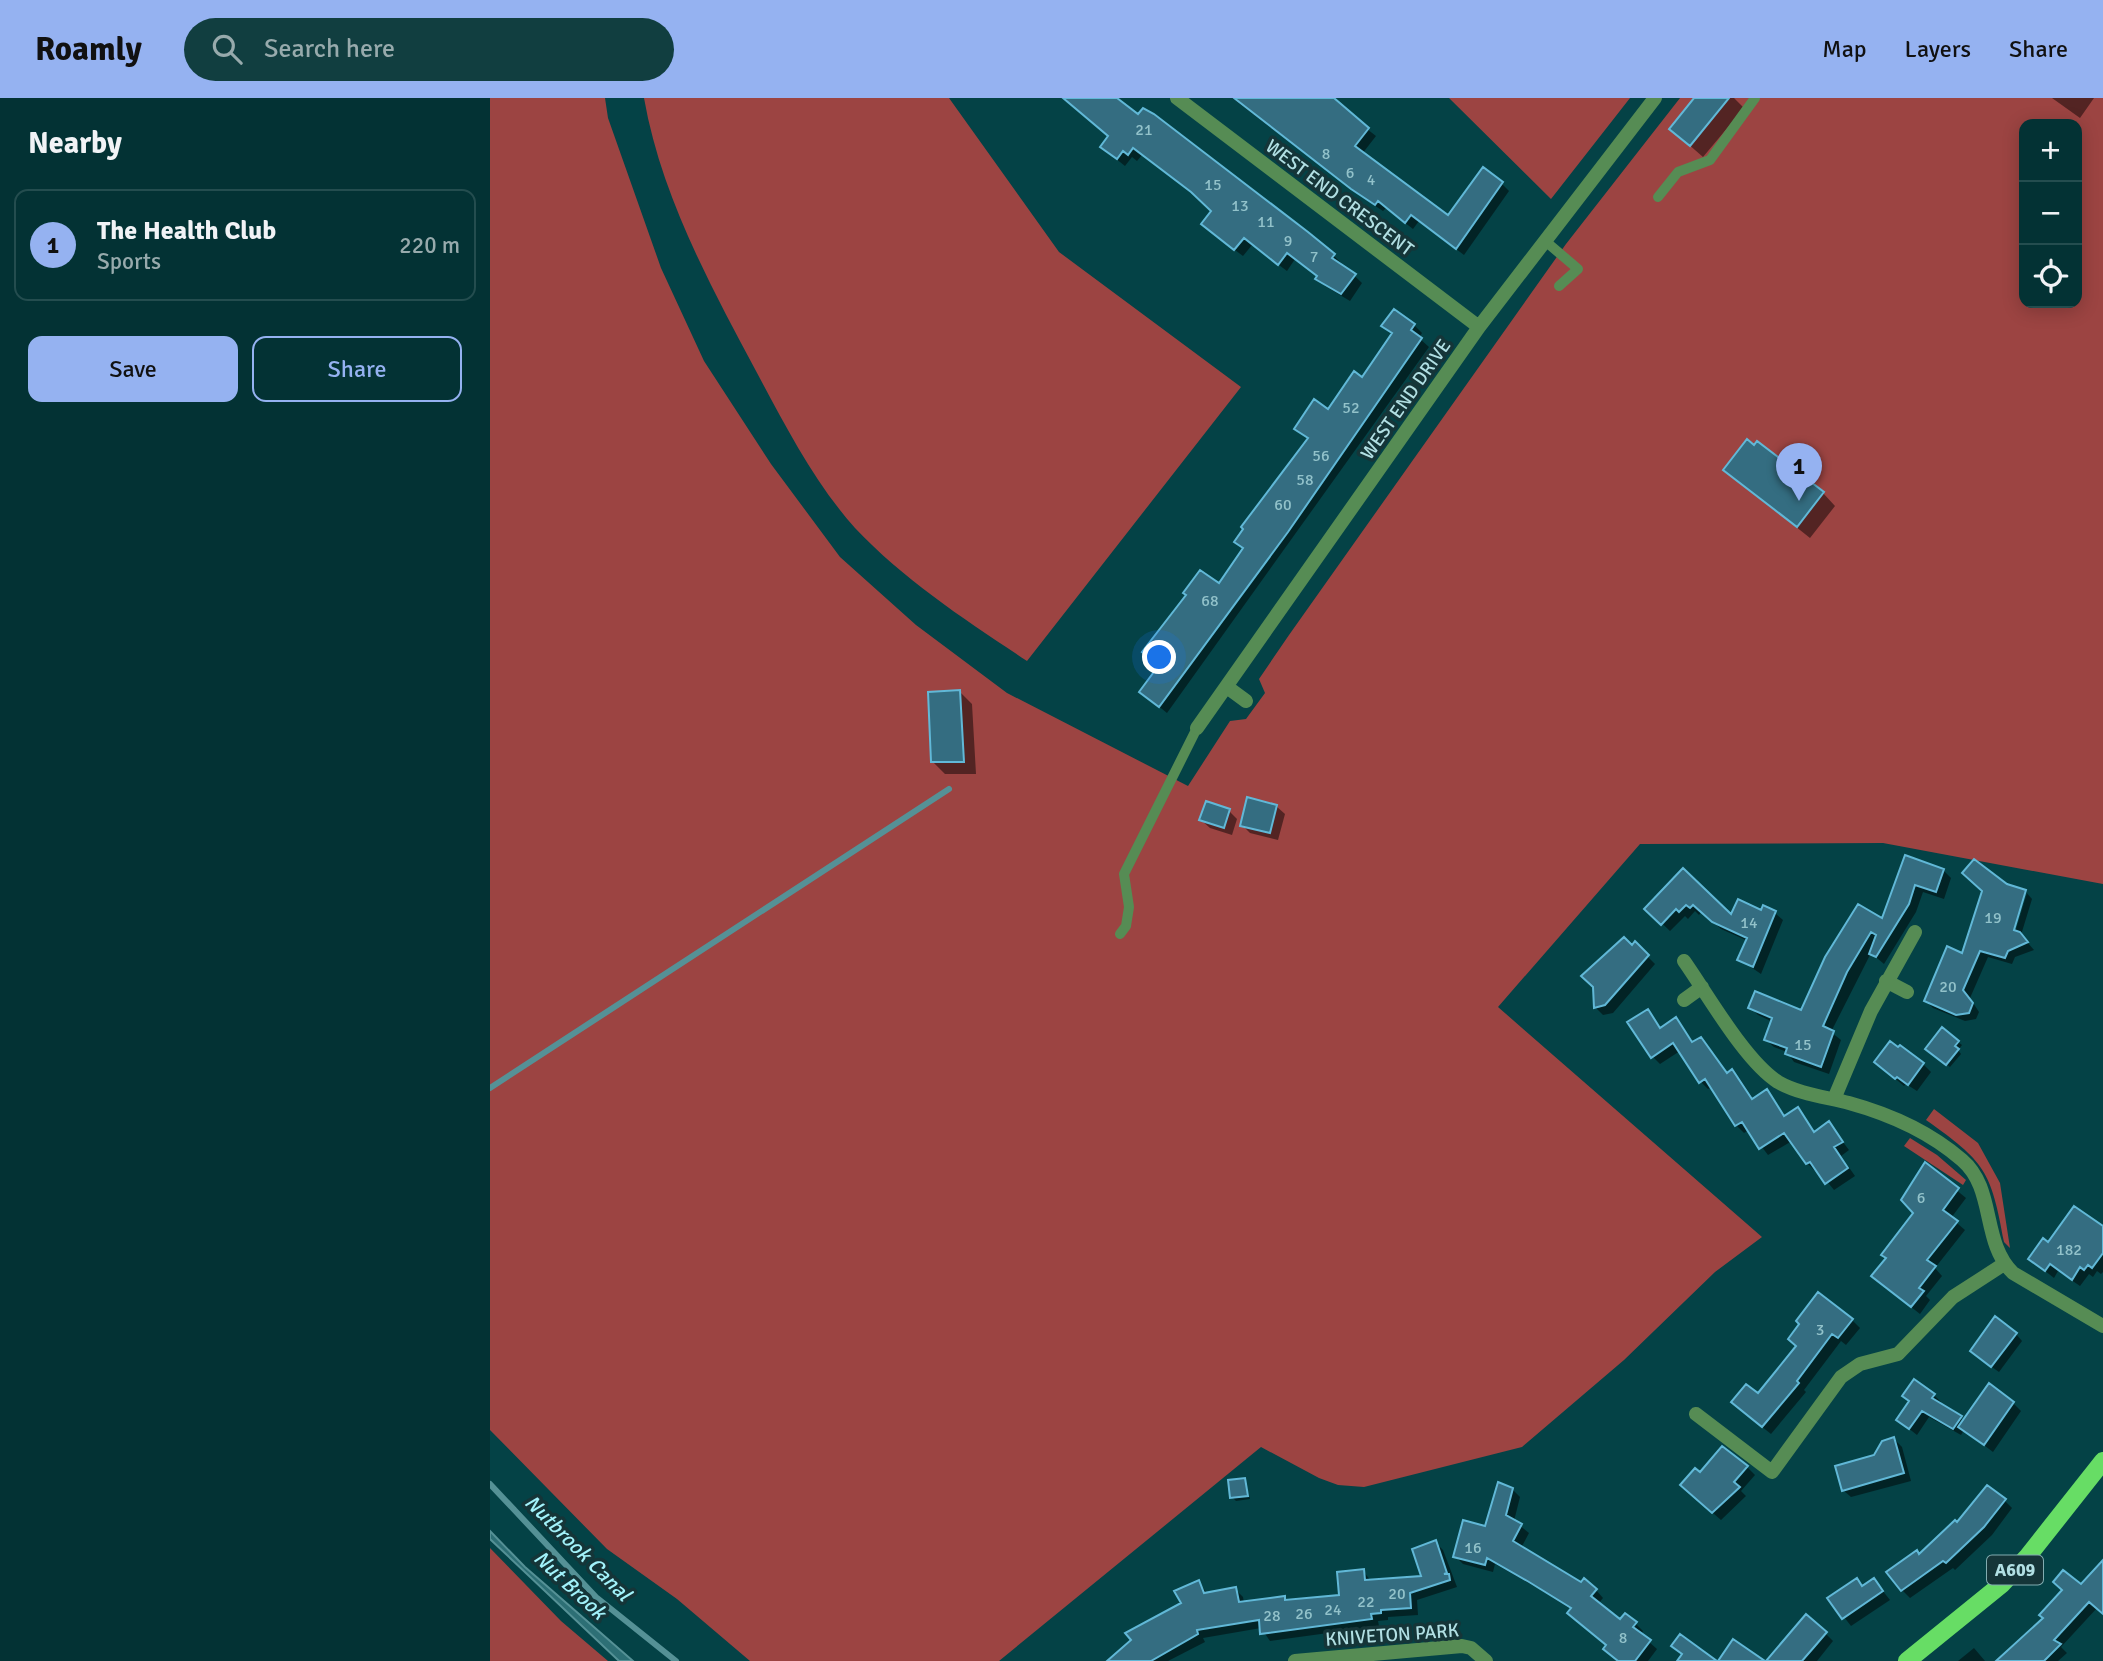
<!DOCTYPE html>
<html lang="en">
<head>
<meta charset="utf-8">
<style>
  :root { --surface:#033234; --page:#113e40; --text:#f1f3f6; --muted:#97aaac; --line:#244d4f; --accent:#95b2f1 }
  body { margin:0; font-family:Signika,sans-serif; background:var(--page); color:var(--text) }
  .controls { position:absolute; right:21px; top:21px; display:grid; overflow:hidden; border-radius:14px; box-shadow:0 4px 18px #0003 }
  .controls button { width:63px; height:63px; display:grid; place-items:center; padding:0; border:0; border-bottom:2px solid var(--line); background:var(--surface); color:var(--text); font:35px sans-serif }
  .you { position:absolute; left:670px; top:560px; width:24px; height:24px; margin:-18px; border:5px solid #fff; border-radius:50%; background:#1a73e8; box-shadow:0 0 0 10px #1a73e833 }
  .badge { display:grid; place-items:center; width:46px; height:46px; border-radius:50%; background:var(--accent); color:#111; font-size:23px; font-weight:700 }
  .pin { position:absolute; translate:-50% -58px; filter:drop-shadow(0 2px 4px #0008) }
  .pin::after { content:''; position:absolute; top:37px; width:24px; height:21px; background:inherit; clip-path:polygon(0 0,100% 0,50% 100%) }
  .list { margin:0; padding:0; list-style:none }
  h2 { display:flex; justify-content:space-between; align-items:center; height:91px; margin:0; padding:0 28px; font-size:30px }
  h2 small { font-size:23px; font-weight:400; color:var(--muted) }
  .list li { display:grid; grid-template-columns:46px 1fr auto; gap:21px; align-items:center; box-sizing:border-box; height:112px; margin:0 14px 14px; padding:0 14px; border:2px solid var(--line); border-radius:14px }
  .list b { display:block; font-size:26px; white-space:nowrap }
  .list p { margin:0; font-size:23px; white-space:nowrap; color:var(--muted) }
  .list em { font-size:23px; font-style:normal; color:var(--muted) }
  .actions { display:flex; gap:14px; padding:21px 28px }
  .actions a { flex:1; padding:16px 0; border:2px solid var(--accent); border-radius:14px; text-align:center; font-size:24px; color:var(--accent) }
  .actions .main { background:var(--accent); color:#111 }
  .icon { flex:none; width:38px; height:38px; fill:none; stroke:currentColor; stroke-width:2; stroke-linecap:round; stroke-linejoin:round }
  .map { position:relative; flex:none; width:1613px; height:1563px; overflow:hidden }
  header { display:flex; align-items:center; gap:42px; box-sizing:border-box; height:98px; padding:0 35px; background:var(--accent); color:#111 }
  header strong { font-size:33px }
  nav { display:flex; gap:38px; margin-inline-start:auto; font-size:24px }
  .search { width:490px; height:63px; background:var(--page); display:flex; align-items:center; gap:18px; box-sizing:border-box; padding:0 24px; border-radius:38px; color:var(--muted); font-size:26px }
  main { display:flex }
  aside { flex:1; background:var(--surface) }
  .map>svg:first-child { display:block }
</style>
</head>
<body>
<header>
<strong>Roamly</strong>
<div class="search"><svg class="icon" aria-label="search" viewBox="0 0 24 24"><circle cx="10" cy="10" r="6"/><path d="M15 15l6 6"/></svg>Search here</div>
<nav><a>Map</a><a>Layers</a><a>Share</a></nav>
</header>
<main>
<aside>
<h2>Nearby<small></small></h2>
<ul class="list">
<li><span class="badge">1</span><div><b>The Health Club</b><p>Sports</p></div><em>220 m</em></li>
</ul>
<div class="actions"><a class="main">Save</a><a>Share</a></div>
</aside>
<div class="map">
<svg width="1613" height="1563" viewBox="0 0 1613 1563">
  <rect width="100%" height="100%" fill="#044246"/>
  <path fill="#9c4442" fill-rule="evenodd" d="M0 0H115L118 20 171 170 214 263 281 366 350 459 426 527 517 595 698 688 740 623 756 621 775 595 769 581 799 537 1076 146 1190 0H1613V786L1393 745 1150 746 1008 909 1272 1139 1225 1174 1134 1262 1032 1349 874 1389 848 1387 829 1380 771 1349 509 1563H260L187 1501 117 1451 0 1332ZM1534 26H1587V205H1534Z
    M154 0H459L569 154 751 289 537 563C477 523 415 483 365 430 324 384 295 327 266 273 220 187 171 97 154 0Z
    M959 0H1140L1061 101Z
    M1444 1011 1488 1045 1510 1085 1520 1150 1514 1144C1501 1072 1495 1064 1436 1022Z
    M1420 1040 1447 1057 1476 1082 1473 1087 1414 1048Z
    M0 1450 71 1523 118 1563H0Z"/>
  <path fill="#2d6f75" stroke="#559196" stroke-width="2" d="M0 1433 35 1469 143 1563H129L0 1441Z"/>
  <path fill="#0007" fill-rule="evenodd" d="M572 0H624L844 158 872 185 860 203 835 188 829 179 805 161 797 173 762 147 753 158 721 134 723 113 711 101 652 57 647 63 642 59 635 68 620 56 619 39Z
    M742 0H825L850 10 886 38 872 56 958 120 1011 85 1019 93 974 157 929 123 923 131 896 110 893 113 870 98Z
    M1206 0H1244L1254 10 1213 59 1181 31Z
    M1562 0H1604L1590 20Z
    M924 227 932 235 929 240 939 249 677 615 651 594 670 568 654 554 729 487 754 451 746 444 820 342 806 331 838 314 872 281 903 237 894 228Z
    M1235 372 1333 395 1345 408 1320 440Z
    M470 594 482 606 486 676H455L443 664Z
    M786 708 795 716 788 742 760 735 752 727Z
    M739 713 747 721 742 737 720 730 711 722Z
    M1416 759 1453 772 1461 780 1454 801 1433 794 1426 814 1394 866 1381 855 1341 934 1351 942 1339 976 1304 964 1297 954 1284 949 1276 942 1283 924 1268 917 1260 909 1312 914 1337 859 1393 823Z
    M1193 773 1241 819 1285 815 1293 822 1271 876 1249 861 1258 843 1231 831 1212 813 1209 817 1205 813 1198 821 1195 818 1180 833 1157 811Z
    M1516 788 1535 793 1542 801 1531 837 1544 852 1525 859 1522 866 1498 859 1480 900 1489 914 1486 921 1475 923 1443 910 1436 903 1473 857ZM1533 795H1537L1523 841 1520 840Z
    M1145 846 1165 866 1123 915 1113 917 1105 909Z
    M1158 913 1172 931 1186 921 1204 945 1211 941 1238 976 1242 973 1250 981 1264 1002 1277 994 1296 1019 1308 1011 1325 1035 1339 1026 1359 1052 1351 1058 1365 1078 1344 1092 1327 1071 1325 1073 1317 1065 1302 1043 1278 1057 1259 1032 1254 1035 1246 1027 1222 989 1218 991 1211 984 1190 953 1170 966 1162 958Z
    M1452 932 1472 947 1468 952 1471 956 1460 969 1441 954Z
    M1433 966 1441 974 1427 993 1416 986 1414 988 1395 972Z
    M1436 1067 1476 1100 1461 1120 1475 1132 1445 1170 1452 1178 1436 1198 1440 1202 1430 1216 1392 1186 1397 1161 1425 1115Z
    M1584 1111 1613 1133V1174L1611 1176 1607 1173 1603 1179 1599 1176 1590 1188 1568 1173 1564 1180 1540 1161 1559 1147Z
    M1362 1222 1370 1230 1356 1247 1351 1243 1314 1292 1316 1294 1281 1336 1251 1312 1268 1297 1308 1249Z
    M1526 1236 1532 1243 1509 1274 1489 1260Z
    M1425 1284 1444 1297 1451 1304 1449 1307 1474 1323 1523 1305 1531 1313 1503 1354 1474 1332 1471 1337 1439 1319 1427 1337 1408 1322 1420 1304Z
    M1404 1341 1412 1349 1421 1383 1361 1399 1353 1392Z
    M1257 1369 1265 1377 1251 1393 1256 1398 1231 1422 1200 1395 1210 1376Z
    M755 1382 760 1401 746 1403 742 1399Z
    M1022 1391 1030 1399 1024 1423 1039 1435 1031 1450 1106 1492 1113 1500 1108 1506 1131 1523 1146 1526 1153 1533 1151 1537 1167 1551 1158 1563H1128L1115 1551 1118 1547 1082 1512 1049 1491 1005 1466 1003 1474 973 1466 965 1458 997 1430Z
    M1514 1402 1522 1410 1502 1437 1465 1472 1463 1470 1420 1500 1412 1492 1399 1474 1430 1457 1467 1427Z
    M945 1444 953 1452 967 1489 927 1502 928 1517 898 1519V1522L888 1523 889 1528 780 1543 771 1530 713 1540 715 1544 678 1563H620L693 1506 708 1484 718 1496 745 1491 753 1499 754 1505 794 1500 798 1503 851 1499 873 1473 881 1483 933 1479Z
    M1613 1468V1515L1607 1510 1571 1549 1577 1555 1568 1563H1508Z
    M1367 1482 1373 1489 1384 1482 1400 1502 1361 1528 1340 1501Z
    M1335 1535 1343 1543 1327 1563H1314L1302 1553Z
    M1484 1550 1495 1563H1468Z"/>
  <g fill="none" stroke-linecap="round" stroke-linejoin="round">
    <path stroke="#559196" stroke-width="6" d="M0 990 459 691
      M0 1386 106 1499 186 1563"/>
  </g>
  <path fill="#346d81" stroke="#61b8d7" stroke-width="2" d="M573 0H627L648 16 653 10 664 16 818 134 845 156 842 160 866 176 851 196 825 181 827 178 797 155 788 167 754 140 744 152 711 126 721 113 701 94 643 50 638 57 633 53 627 61 610 49 618 38Z
    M744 0H844L879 30 865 48 958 117 993 69 1013 84 966 151 921 117 915 125 888 103 885 107 861 91Z
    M1204 0H1239L1200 48 1179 31Z
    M904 211 925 226 921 232 932 240 798 434 669 609 649 594 669 567 652 554 696 497 693 495 710 472 729 485 753 450 744 444 753 431 751 429 818 340 804 331 824 301 838 311 864 273 872 279 902 235 891 228Z
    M1257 341 1264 347 1267 343 1334 394 1307 429 1233 372Z
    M470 592 474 664H441L438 594Z
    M757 699 787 707 780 735 750 728Z
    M716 703 740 711 734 730 709 722Z
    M1415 757 1454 771 1446 794 1425 787 1419 806 1386 859 1379 856 1386 837 1381 834 1357 874 1333 928 1344 933 1331 969 1295 956 1297 950 1274 942 1282 920 1258 910 1265 893 1311 912 1335 859 1368 806 1392 820Z
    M1484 761 1517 786 1536 792 1524 832 1530 834 1538 844 1518 853 1515 860 1490 853 1473 892 1483 905 1479 915 1466 917 1434 903 1457 848 1472 855 1492 793 1472 775Z
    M1193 770 1241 816 1248 801 1271 812 1273 807 1286 813 1263 869 1247 862 1257 840 1222 824 1203 807 1200 810 1196 807 1189 814 1186 811 1171 827 1154 811Z
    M1134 839 1142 847 1145 843 1159 857 1115 907 1104 910 1103 889 1091 878Z
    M1158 911 1170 930 1186 919 1202 944 1211 939 1237 975 1242 971 1262 1001 1277 991 1294 1018 1308 1009 1324 1034 1339 1023 1353 1044 1344 1049 1358 1070 1335 1086 1320 1064 1316 1066 1294 1035 1269 1051 1252 1024 1245 1028 1215 981 1209 985 1183 945 1161 960 1137 924Z
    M1452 929 1469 943 1465 948 1469 951 1456 967 1435 951Z
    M1400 943 1408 949 1410 947 1434 965 1418 987 1407 979 1405 981 1384 964Z
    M1435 1064 1469 1090 1453 1112 1468 1123 1437 1162 1446 1168 1429 1190 1434 1193 1421 1209 1381 1178 1396 1160 1391 1157 1423 1115 1411 1102Z
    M1584 1108 1613 1128V1155L1602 1170 1598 1167 1594 1172 1590 1169 1582 1182 1560 1166 1555 1173 1538 1161 1553 1140 1558 1144Z
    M1328 1194 1363 1221 1348 1240 1342 1236 1307 1283 1309 1285 1272 1329 1241 1304 1256 1286 1268 1295 1306 1248 1298 1241 1309 1226 1306 1223Z
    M1505 1218 1527 1235 1501 1269 1480 1253Z
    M1424 1281 1445 1296 1442 1300 1472 1318 1463 1331 1432 1313 1419 1331 1406 1322 1419 1303 1412 1298Z
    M1499 1285 1524 1304 1494 1347 1468 1329Z
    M1404 1339 1414 1375 1352 1393 1345 1368 1384 1357 1392 1343Z
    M1232 1348 1258 1368 1244 1384 1250 1389 1222 1415 1190 1387 1205 1370 1210 1374Z
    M755 1380 758 1398 740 1400 738 1382Z
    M1008 1384 1023 1390 1016 1417 1032 1426 1023 1443 1091 1484 1094 1480 1107 1491 1101 1498 1130 1521 1135 1515 1147 1524 1143 1529 1161 1542 1145 1563H1128L1113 1551 1116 1547 1077 1515 1081 1510 1039 1484 997 1460 995 1467 963 1459 973 1422 995 1428Z
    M1497 1387 1516 1401 1494 1429 1456 1465 1453 1463 1411 1493 1396 1474 1427 1452 1429 1456 1465 1422 1467 1424Z
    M946 1442 957 1475 954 1476H959L960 1482 920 1495 921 1510 891 1512V1515L881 1516 882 1521 770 1536 769 1522 707 1532 708 1536 661 1563H617L641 1542 635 1535 691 1505 684 1493 709 1482 714 1495 746 1489 749 1504 795 1498V1502L849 1497 847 1474 874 1471 875 1482 931 1478 922 1451Z
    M1613 1462V1516L1599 1504 1564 1542 1571 1546 1554 1563H1506L1553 1520 1549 1517 1572 1492 1563 1484 1573 1472 1591 1486Z
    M1367 1480 1372 1488 1384 1480 1393 1493 1352 1521 1337 1500Z
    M1316 1516 1337 1534 1325 1548 1312 1563H1276Z
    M1190 1536 1227 1563H1187L1192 1556 1181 1548Z
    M1243 1541 1275 1563H1228Z"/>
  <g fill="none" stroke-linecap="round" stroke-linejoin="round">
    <path stroke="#568c54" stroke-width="10" d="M1168 99 1188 74 1220 62 1265 0
      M1054 142 1088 171 1069 188
      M630 836 636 828 639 809 634 776 707 630"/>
    <path stroke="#568c54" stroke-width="14" d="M687 0 989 229
      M737 589 756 603
      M707 630 989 229 1165 0
      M1194 863C1218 897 1255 963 1288 984 1309 996 1336 999 1359 1005 1399 1016 1441 1035 1472 1062 1506 1091 1491 1144 1523 1175L1613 1228
      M1396 883 1417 894
      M1194 902 1212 889
      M1344 1001 1381 913 1425 834
      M1206 1316 1282 1374 1351 1279 1370 1266 1408 1256 1463 1199 1514 1166
      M805 1563 972 1548 981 1550 996 1563"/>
    <path stroke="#67dd65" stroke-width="18" d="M1417 1563 1512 1486 1538 1458 1613 1363"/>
  </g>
  <g text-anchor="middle" stroke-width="7" stroke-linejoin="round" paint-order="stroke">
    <g font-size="16" fill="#92c2ca">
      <text x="654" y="37">21</text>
      <text x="836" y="61">8</text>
      <text x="860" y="80">6</text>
      <text x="881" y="87">4</text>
      <text x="723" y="92">15</text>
      <text x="750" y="113">13</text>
      <text x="776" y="129">11</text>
      <text x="798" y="148">9</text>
      <text x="824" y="164">7</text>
      <text x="861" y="315">52</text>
      <text x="831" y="363">56</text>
      <text x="815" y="387">58</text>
      <text x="793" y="412">60</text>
      <text x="720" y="508">68</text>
      <text x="1503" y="825">19</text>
      <text x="1259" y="830">14</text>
      <text x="1458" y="894">20</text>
      <text x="1313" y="952">15</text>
      <text x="1431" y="1105">6</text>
      <text x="1579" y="1157">182</text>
      <text x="1330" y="1237">3</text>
      <text x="983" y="1455">16</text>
      <text x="907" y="1501">20</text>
      <text x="876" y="1509">22</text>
      <text x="843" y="1517">24</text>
      <text x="814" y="1521">26</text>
      <text x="782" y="1523">28</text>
      <text x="1133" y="1545">8</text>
    </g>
    <rect fill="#153538" stroke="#82acb0" stroke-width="2" x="1497" y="1457.5" width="56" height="29" rx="5"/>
    <g font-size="18" font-weight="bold" fill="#b1dfe3">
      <text x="1525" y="1478">A609</text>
    </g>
    <g font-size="19" fill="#b1dfe3" stroke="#153538">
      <text transform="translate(850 99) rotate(37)" y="7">WEST END CRESCENT</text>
      <text transform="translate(915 301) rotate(-55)" y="7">WEST END DRIVE</text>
      <text transform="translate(902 1536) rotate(-4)" y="7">KNIVETON PARK</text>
    </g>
    <g font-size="21" font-style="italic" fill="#a2f2fa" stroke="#153538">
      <text transform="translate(88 1450) rotate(45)" y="7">Nutbrook Canal</text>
      <text transform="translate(80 1487) rotate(43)" y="7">Nut Brook</text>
    </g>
  </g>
</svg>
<div class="controls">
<button>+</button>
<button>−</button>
<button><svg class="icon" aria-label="locate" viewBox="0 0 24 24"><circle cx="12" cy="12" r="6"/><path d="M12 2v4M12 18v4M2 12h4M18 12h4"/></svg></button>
</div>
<div class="you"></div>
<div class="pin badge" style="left:1309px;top:403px">1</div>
</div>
</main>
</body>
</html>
